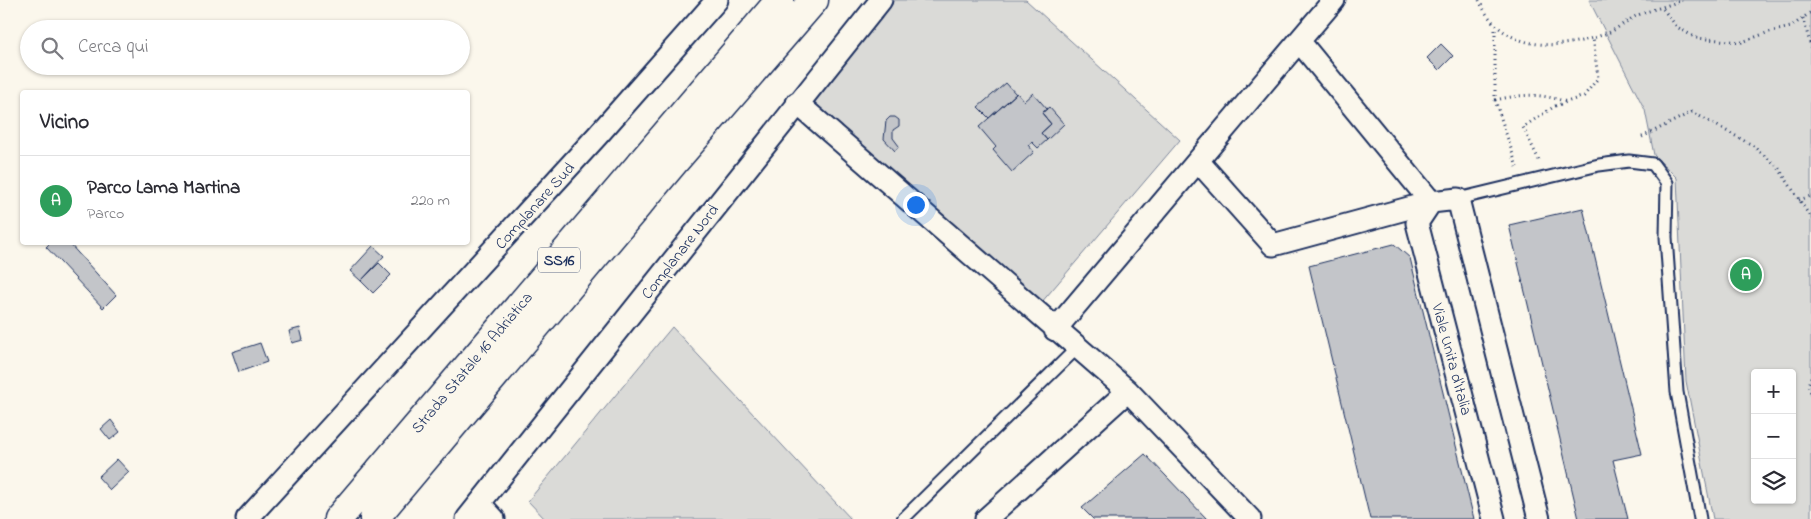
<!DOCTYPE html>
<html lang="it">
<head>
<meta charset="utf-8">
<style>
  :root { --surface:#fff; --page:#f7f7f7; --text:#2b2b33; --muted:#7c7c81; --line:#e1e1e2; --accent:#db2777 }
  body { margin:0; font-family:"Indie Flower",sans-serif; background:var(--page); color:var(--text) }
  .controls { position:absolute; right:15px; bottom:15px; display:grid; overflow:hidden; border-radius:5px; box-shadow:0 1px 4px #0004 }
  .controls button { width:45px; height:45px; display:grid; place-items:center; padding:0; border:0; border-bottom:1px solid var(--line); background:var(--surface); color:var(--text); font:25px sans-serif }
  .you { position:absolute; left:915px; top:204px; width:18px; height:18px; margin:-12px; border:4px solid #fff; border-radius:50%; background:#1a73e8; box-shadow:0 0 0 8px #1a73e833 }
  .badge { display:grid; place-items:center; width:32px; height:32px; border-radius:50%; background:var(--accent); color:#fff; font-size:16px; font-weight:700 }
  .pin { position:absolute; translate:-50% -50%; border:2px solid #fff; box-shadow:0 1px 5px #0006 }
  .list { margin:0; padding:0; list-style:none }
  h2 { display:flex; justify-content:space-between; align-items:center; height:65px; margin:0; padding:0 20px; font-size:21px }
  h2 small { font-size:16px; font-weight:400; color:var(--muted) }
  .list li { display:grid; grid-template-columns:32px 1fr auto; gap:15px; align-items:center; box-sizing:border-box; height:90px; padding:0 20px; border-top:1px solid var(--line) }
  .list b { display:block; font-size:19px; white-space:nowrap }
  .list p { margin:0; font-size:16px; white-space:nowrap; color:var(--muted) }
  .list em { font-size:16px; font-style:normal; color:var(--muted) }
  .icon { flex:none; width:28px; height:28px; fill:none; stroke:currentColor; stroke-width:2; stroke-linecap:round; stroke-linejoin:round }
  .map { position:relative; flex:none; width:1811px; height:519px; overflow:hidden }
  .search { position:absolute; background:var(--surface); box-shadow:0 1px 4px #0004; left:20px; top:20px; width:450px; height:55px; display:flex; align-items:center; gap:12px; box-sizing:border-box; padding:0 18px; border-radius:28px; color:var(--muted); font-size:19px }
  .panel { position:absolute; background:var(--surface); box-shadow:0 1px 4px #0004; left:20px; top:90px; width:450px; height:155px; border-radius:5px }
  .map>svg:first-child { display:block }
</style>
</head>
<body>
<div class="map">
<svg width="1811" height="519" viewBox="0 0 1811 519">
  <rect width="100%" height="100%" fill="#fbf7ec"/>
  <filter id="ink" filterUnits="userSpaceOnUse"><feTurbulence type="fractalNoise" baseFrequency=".02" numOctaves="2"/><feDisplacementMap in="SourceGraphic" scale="10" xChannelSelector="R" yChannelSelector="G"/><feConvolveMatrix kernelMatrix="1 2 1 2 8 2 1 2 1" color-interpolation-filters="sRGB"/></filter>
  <g filter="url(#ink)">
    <path fill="#dadad7" stroke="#7a849a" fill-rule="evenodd" d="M894 0H1026L1180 140 1035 310 801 111Z
      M1589 0H1811V519H1713L1686 381 1677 178 1654 155 1645 110ZM1755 373H1792V500H1755Z
      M672 327 851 519H545L528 501Z"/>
    <path fill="#c3c5c9" stroke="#1b2f5e" d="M1441 44 1453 56 1439 70 1427 58Z
      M1006 83 1016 94 989 118 978 107Z
      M1017 93 1024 101 1033 93 1047 109 1042 113 1051 124 1041 133 1047 140 1038 148 1032 142 1028 145 1034 152 1012 172 993 150 996 147 979 127Z
      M1049 107 1064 124 1047 140 1041 133 1051 124 1042 113Z
      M890 117H895L899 120V126L893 130V138L899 146 895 151 884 139 886 121Z
      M1583 208 1642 454 1613 460 1628 519H1579L1509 225Z
      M51 242H68L116 295 103 308 46 247Z
      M1394 244 1410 258 1474 519H1370L1309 266Z
      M373 246 384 256 361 281 350 271Z
      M379 263 391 275 373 293 361 281Z
      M300 328 303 340 292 343 289 331Z
      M260 343 267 362 239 372 232 352Z
      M111 420 120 432 110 440 101 429Z
      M1145 454 1207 519H1093L1082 508Z
      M117 459 129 472 110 490 98 477Z"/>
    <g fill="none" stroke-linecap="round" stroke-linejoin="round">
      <defs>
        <path id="service" d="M1458 199 1599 165 1629 161 1653 164 1667 183 1666 237 1677 392 1700 519
          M903 519 1077 348"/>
        <path id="minor" d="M1299 41 1334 0
          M797 103 1128 391 1250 519
          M1198 161 1273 245 1431 202 1458 199 1539 519
          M1431 202 1417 223 1494 519
          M1055 330 1299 41 1431 202
          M480 504 494 519
          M247 519 597 136 717 0
          M467 519 881 0
          M986 519 1128 391"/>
        <path id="trunk" d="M338 519 780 0
          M374 519 675 161 814 0"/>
      </defs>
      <use href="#service" stroke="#1b2f5e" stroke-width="15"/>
      <use href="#minor" stroke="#1b2f5e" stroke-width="25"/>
      <use href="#trunk" stroke="#1b2f5e" stroke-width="31"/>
      <path stroke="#1b2f5e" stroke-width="3" stroke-dasharray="1 4" stroke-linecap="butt" d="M1479 0C1502 53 1558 51 1605 34 1617 30 1627 20 1638 15 1653 9 1668 6 1682 0
        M1663 9 1677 27 1696 38 1742 42 1769 32 1791 27 1811 12
        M1803 18 1811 47
        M1495 25V100L1517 167
        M1495 100C1523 94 1539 93 1567 102
        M1642 137 1692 112 1752 145 1778 167 1811 218
        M1539 160 1523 127 1555 106 1584 96 1598 78 1593 37
        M1799 200 1811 196
        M1811 377 1808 385 1811 393"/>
      <use href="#service" stroke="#fbf7ec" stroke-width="11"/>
      <use href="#minor" stroke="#fbf7ec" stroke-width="21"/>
      <use href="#trunk" stroke="#fbf7ec" stroke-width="28"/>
    </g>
  </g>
  <g text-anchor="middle" stroke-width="5" stroke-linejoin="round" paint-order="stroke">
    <rect fill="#fbf7ec" stroke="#5e6b89" stroke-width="1" x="538" y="247.5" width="42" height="25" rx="4"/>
    <g font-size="15" font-weight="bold" fill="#1b2f5e">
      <text x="559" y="265">SS16</text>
    </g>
    <g font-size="16" fill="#1b2f5e" stroke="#fbf7ec">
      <text transform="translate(534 205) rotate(-48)" y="6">Complanare Sud</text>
      <text transform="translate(679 251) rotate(-52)" y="6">Complanare Nord</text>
      <text transform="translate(1453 359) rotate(75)" y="6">Viale Unita d'Italia</text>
      <text transform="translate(471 362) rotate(-50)" y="6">Strada Statale 16 Adriatica</text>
    </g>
  </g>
</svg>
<div class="controls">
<button>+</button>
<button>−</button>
<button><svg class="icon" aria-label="layers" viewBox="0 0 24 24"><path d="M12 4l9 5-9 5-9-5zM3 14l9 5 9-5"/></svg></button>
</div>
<div class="you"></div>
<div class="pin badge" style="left:1746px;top:275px;background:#2e9e5b">A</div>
<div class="search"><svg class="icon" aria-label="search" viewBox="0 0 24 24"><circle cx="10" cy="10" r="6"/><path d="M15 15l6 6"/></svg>Cerca qui</div>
<section class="panel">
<h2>Vicino<small></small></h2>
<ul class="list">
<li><span class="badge" style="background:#2e9e5b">A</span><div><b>Parco Lama Martina</b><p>Parco</p></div><em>220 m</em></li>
</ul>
</section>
</div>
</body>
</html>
